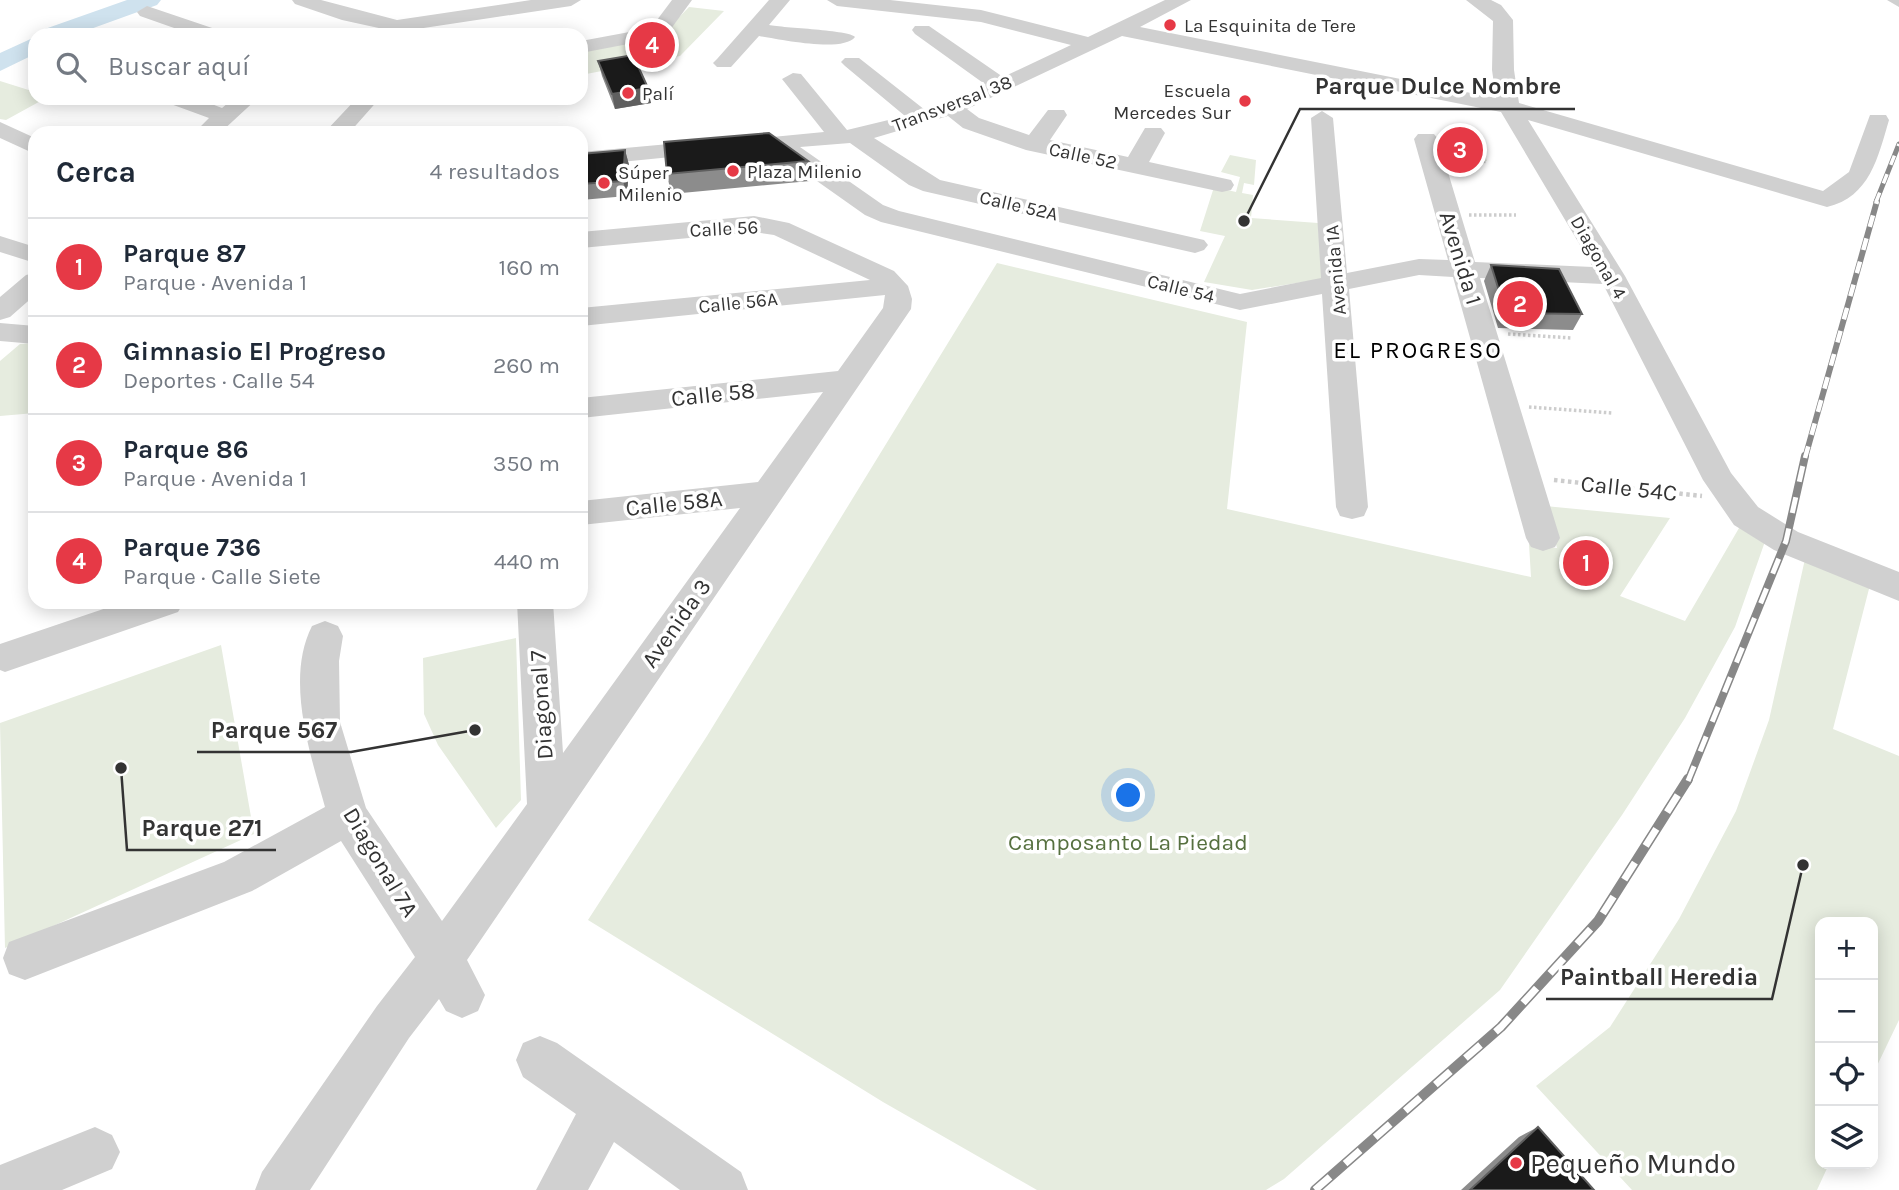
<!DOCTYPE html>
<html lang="es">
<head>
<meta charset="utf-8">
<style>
  :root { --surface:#fff; --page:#f2f2f3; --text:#1f2937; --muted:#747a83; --line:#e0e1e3; --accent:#e63946 }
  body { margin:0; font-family:Karla,sans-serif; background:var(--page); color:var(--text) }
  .controls { position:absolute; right:21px; bottom:21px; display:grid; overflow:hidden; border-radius:14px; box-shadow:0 4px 18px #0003 }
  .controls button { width:63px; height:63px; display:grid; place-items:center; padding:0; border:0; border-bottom:2px solid var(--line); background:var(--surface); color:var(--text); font:35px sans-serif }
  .you { position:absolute; left:1129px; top:796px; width:24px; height:24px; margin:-18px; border:5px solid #fff; border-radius:50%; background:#1a73e8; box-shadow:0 0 0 10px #1a73e833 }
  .badge { display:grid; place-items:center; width:46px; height:46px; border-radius:50%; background:var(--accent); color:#fff; font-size:23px; font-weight:700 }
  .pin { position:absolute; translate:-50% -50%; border:4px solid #fff; box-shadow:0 2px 7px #0006 }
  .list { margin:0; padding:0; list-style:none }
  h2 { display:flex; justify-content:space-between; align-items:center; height:91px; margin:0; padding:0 28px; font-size:30px }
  h2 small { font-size:23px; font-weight:400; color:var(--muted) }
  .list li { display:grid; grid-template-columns:46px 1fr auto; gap:21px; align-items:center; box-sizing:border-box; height:98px; padding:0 28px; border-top:2px solid var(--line) }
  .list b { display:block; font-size:26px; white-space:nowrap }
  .list p { margin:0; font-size:23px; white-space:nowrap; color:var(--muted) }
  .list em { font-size:23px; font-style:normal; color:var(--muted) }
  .icon { flex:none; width:38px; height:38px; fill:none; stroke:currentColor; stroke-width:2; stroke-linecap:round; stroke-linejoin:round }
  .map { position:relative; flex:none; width:1899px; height:1190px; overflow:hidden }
  .search { position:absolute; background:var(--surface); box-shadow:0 4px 18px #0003; left:28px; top:28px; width:560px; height:77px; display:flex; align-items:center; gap:18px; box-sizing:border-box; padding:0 24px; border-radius:21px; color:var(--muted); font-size:26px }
  .panel { position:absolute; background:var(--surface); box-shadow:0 4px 18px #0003; left:28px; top:126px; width:560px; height:483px; border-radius:21px }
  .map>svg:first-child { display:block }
</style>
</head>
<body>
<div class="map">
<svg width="1899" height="1190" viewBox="0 0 1899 1190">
  <rect width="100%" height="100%" fill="#fff"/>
  <path fill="#e6ecdf" d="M689 7 724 11 680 56 581 75V50L660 37Z
    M0 81 35 92V98H46L6 120 0 119Z
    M1432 139 1481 142 1487 161 1439 158Z
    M1230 155 1256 160 1254 185 1244 183 1242 193 1253 195 1251 218 1318 223 1322 279 1252 290 1204 282 1225 236 1200 231 1214 187 1236 192 1240 177 1221 172Z
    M997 263 1247 322 1227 509 1531 577 1529 544 1557 548 1545 506 1670 518 1620 596 1685 621 1746 516 1769 530 1735 627 1685 718 1622 815 1500 990 1284 1179 1266 1190H1037L883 1102 588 920 707 736Z
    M35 343V413L0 416V361L20 344Z
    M1805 559 1870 585 1833 729 1899 756V1020L1873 1074V922H1820V1164H1829L1817 1190H1632L1536 1086 1610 1027 1679 919 1736 811 1769 720Z
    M516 638 521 800 496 828 438 745 424 714 423 658Z
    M221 645 254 834 5 948 0 723Z"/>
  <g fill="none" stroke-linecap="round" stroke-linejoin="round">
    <path fill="#cfe2ee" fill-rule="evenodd" d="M127 0H161L157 5 74 35H39L42 30Z
      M35 37V54L0 71V53Z"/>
    <path stroke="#cdcdcd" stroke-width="2.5" stroke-dasharray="2.5 2.5" stroke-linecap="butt" d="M1453 161 1488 162"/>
    <path stroke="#cdcdcd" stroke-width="3.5" stroke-dasharray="2.5 2.5" stroke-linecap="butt" d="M1469 215H1516
      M1508 334 1572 338
      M1529 407 1612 413"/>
    <path stroke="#cdcdcd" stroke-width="4.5" stroke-dasharray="3.5 3.5" stroke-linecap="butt" d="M1554 480 1702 496"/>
    <path fill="#d0d0d0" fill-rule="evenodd" d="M292 0H321L397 20 531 0H581L571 6 397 32 342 20 295 4Z
      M672 0H692L665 37 581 53V41L651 28Z
      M769 0H790L769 25C783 28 850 30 855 37 843 53 778 39 759 36L731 67H717L713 63 717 59Z
      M827 0H890L981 10 1088 37 1165 0H1191L1140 27 1496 98 1492 70 1493 21 1466 0H1491L1501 5 1513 20 1514 70 1519 103 1823 191 1849 172 1870 115H1886L1889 120C1878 157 1870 197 1827 207L1528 120 1625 276 1731 473 1758 507 1798 532 1899 572V601L1774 550 1734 525 1703 480 1603 284 1480 278 1560 538 1555 547 1543 551 1531 547 1526 538 1453 277 1419 275 1349 289 1368 507 1364 516 1352 519 1340 516 1336 507 1322 294 1240 310 881 222 865 215 773 150 761 148 757 143 761 138 824 132 782 79 793 73 801 74 847 130 905 116 845 66 841 62 845 58H859L925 110 986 85 915 34 912 30 915 26H929L1003 77 1071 45 981 22 837 6ZM1122 36 1501 112 1593 267 1475 262 1438 139 1434 134H1418L1414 139 1448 260 1419 259 1347 273 1333 118 1322 111 1311 118 1321 278 1240 294 899 211 883 205 800 147 850 143 909 185 923 191 1195 253 1204 250 1208 245 1204 240 940 180 874 138 948 116 963 128 1026 150 1222 192 1231 190 1234 185 1231 180 1149 162 1165 133 1161 128H1145L1128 157 1050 140 1067 115 1064 110H1048L1029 135 979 118 967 109Z
      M1887 0H1899V7Z
      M147 6 221 31 224 35H194L140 16 137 12Z
      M165 98H196L222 108 234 98H258L220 133H194L209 118 168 103Z
      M357 98H380L349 133H324Z
      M0 122 35 138V154L0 138Z
      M713 140 721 142 725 147 721 152 581 166V152Z
      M754 216 789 223 894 271 908 286 912 299 911 309 467 960 485 995 478 1011 462 1018 446 1011 439 999 409 1038 310 1190H255L262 1172 377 1006 415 957 341 841 252 891 25 980 9 974 3 958 9 942 224 862 325 807C310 753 285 679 312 626L325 621 338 626 343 636 339 661 340 722 366 808 442 921 527 804 517 602H553L563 753 740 508 581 525V501L758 482 823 392 581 418V398L838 371 883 308 885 295 581 326V308L870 280 774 235 754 232 581 248V232Z
      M0 236 35 247V263L0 252Z
      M35 273V295L10 317 0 320V297L26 275Z
      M0 323 35 326V344L0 341Z
      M124 602H184L178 612 5 672 0 670V644Z
      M540 1036 557 1043 741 1172 748 1190H680L614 1142 588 1190H536L576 1114 523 1077 516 1060 523 1043Z
      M95 1127 112 1135 120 1152 112 1169 62 1190H0V1165Z"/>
    <defs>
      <path id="rail-far3" d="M1876 202 1899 144"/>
      <path id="rail-far2" d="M1805 458 1877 201"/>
      <path id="rail-far1" d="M1688 781 1786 541 1805 456"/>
      <path id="rail" d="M1315 1190 1501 1027 1598 921 1688 779"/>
    </defs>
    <use href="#rail-far3" stroke="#888" stroke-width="5"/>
    <use href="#rail-far2" stroke="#888" stroke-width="6"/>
    <use href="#rail-far1" stroke="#888" stroke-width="8"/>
    <use href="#rail" stroke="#888" stroke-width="10"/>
    <use href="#rail-far3" stroke="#fff" stroke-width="3.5" stroke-dasharray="10" stroke-linecap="butt"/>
    <use href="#rail-far2" stroke="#fff" stroke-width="4.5" stroke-dasharray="12" stroke-linecap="butt"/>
    <use href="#rail-far1" stroke="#fff" stroke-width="5" stroke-dasharray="16" stroke-linecap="butt"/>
    <use href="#rail" stroke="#fff" stroke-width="7" stroke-dasharray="20" stroke-linecap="butt"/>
  </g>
  <path fill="#8c8c8c" d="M598 61 651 103 615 109 602 76Z
    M625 150 629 165 627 196 581 200V154Z
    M808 161 810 181 671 194 667 174Z
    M1491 265 1582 314 1573 330 1498 328 1484 281Z
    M1538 1127 1594 1190H1461L1519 1137Z"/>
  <path fill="#5f5f5f" d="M648 88 651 103 615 109 612 94Z
    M625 150 629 165 627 196 623 181Z"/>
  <path fill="#1a1a1a" stroke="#5f5f5f" stroke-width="2" d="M633 55 648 88 612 94 598 61Z
    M769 133 808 161 667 174 664 142Z
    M625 150 623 181 581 184V154Z
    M1491 265 1559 269 1582 314 1506 313Z
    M1538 1127 1594 1190H1470Z"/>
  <g fill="#e63946" stroke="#fff" stroke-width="2.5">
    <circle cx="1170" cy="25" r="7"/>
    <circle cx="628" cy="93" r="7"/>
    <circle cx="1245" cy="101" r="7"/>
    <circle cx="733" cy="171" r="7"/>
    <circle cx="604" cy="183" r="7"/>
    <circle cx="1516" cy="1163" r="7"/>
  </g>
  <g text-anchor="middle" stroke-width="7" stroke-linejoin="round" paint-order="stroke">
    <g font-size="19" fill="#333" stroke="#fff" text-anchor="start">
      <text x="1184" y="32">La Esquinita de Tere</text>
      <text x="1231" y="97" text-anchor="end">Escuela<tspan x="1231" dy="22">Mercedes Sur</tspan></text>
      <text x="642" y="100">Palí</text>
      <text x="747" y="178">Plaza Milenio</text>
      <text x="618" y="179">Súper<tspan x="618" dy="22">Milenio</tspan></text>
    </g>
    <g font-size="19" fill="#333" stroke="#fff">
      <text transform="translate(952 103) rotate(-21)" y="7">Transversal 38</text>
      <text transform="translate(1083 155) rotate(12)" y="7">Calle 52</text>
      <text transform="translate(1019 205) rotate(13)" y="7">Calle 52A</text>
      <text transform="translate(724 228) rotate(-3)" y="7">Calle 56</text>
      <text transform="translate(1599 257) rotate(60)" y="7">Diagonal 4</text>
      <text transform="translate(1335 270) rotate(-95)" y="7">Avenida 1A</text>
      <text transform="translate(1181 288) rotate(14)" y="7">Calle 54</text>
      <text transform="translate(738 302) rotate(-6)" y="7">Calle 56A</text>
    </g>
    <g font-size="23" fill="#333" stroke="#fff">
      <text transform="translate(1461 258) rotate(73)" y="8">Avenida 1</text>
      <text transform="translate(713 394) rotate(-6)" y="8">Calle 58</text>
      <text transform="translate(1629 488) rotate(6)" y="8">Calle 54C</text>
      <text transform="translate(674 503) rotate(-6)" y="8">Calle 58A</text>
      <text transform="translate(676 623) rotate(-55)" y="8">Avenida 3</text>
      <text transform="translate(541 705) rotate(-94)" y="8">Diagonal 7</text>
      <text transform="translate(381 862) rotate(59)" y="8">Diagonal 7A</text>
    </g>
    <g font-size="23" fill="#56703f" stroke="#fff">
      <text x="1128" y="850">Camposanto La Piedad</text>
    </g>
    <g font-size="24" letter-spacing="2" fill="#000" stroke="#fff">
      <text x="1418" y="358">EL PROGRESO</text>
    </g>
    <g font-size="28" fill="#333" stroke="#fff" text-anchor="start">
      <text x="1530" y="1173">Pequeño Mundo</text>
    </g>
  </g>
  <path fill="none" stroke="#333" stroke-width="2.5" d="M1244 221L1300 109H1575M475 730L351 752H197M121 768L127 850H276M1803 865L1772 999H1546"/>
  <g fill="#333" stroke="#fff" stroke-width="2.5">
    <circle cx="1244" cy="221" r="7"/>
    <circle cx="475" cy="730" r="7"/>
    <circle cx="121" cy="768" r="7"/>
    <circle cx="1803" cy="865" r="7"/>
  </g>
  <g font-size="24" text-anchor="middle" font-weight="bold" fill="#333" stroke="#fff" stroke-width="7" stroke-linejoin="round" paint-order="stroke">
    <text x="1438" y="94">Parque Dulce Nombre</text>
    <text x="274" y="738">Parque 567</text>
    <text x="202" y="836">Parque 271</text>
    <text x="1659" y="985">Paintball Heredia</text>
  </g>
</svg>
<div class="controls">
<button>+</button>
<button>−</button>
<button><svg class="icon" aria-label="locate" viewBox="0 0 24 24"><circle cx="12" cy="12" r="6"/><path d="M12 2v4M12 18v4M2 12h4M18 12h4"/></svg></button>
<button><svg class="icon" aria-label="layers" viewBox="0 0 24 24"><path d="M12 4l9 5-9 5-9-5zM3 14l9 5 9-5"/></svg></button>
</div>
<div class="you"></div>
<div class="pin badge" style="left:1586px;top:563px">1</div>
<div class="pin badge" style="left:1520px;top:304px">2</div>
<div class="pin badge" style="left:1460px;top:150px">3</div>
<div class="pin badge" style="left:652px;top:45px">4</div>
<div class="search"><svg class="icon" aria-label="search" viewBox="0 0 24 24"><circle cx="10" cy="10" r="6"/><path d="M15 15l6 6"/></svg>Buscar aquí</div>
<section class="panel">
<h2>Cerca<small>4 resultados</small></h2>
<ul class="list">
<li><span class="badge">1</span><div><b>Parque 87</b><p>Parque · Avenida 1</p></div><em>160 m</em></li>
<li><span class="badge">2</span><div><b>Gimnasio El Progreso</b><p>Deportes · Calle 54</p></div><em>260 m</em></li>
<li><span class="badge">3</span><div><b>Parque 86</b><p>Parque · Avenida 1</p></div><em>350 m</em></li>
<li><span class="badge">4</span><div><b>Parque 736</b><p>Parque · Calle Siete</p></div><em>440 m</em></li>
</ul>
</section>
</div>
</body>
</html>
